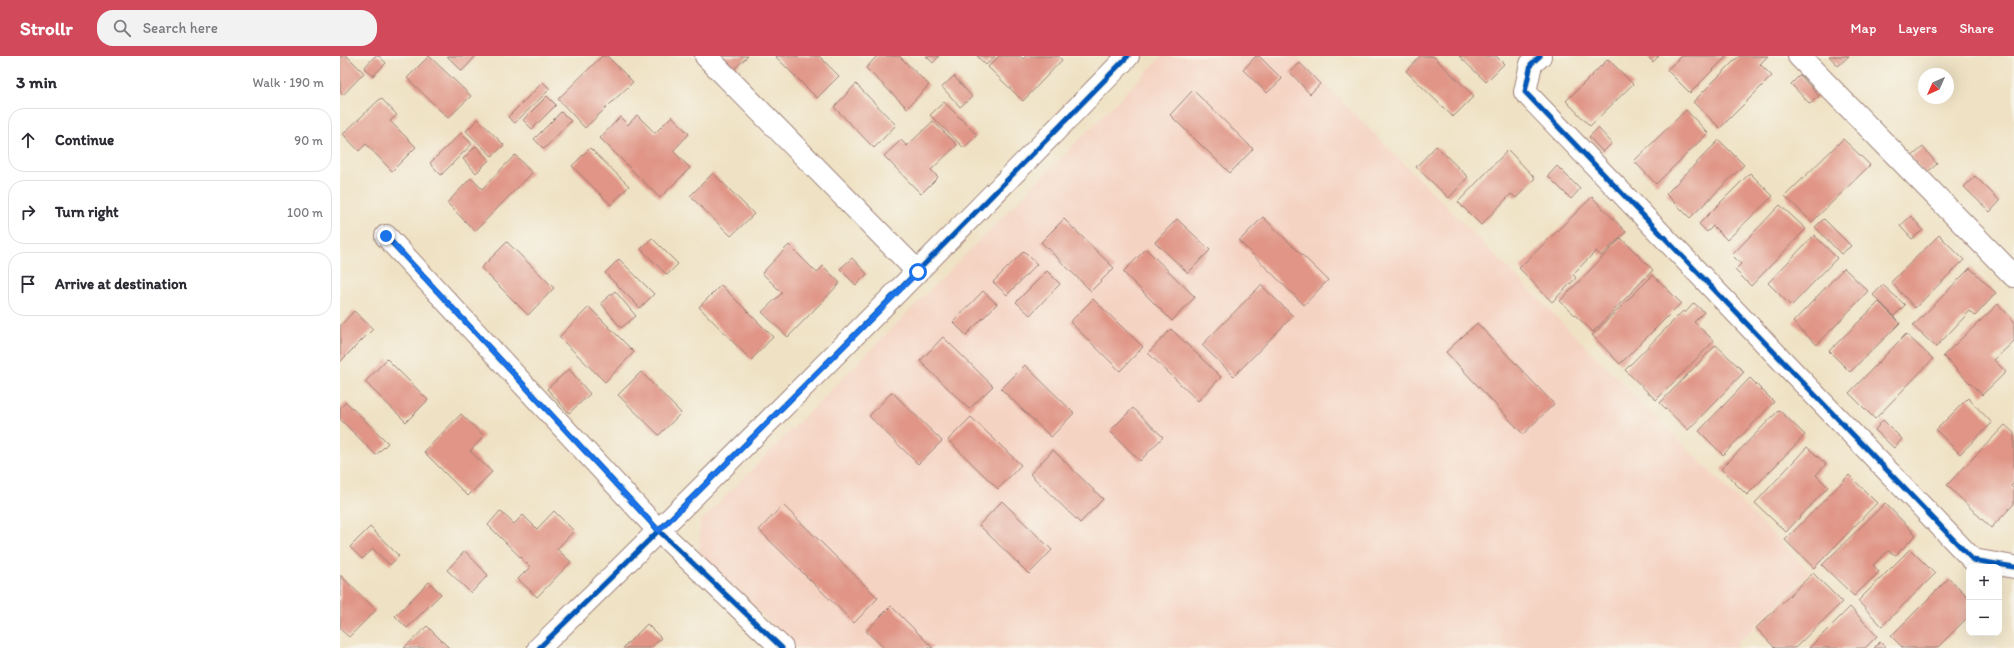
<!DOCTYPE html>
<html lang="en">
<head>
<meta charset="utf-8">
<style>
  :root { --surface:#fff; --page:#f2f2f3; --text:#2b2b33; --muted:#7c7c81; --line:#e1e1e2; --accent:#d1495b }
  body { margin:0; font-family:Itim,sans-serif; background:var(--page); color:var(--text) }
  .controls { position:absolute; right:12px; bottom:12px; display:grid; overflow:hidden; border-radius:8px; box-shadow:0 4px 16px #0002 }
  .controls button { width:36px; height:36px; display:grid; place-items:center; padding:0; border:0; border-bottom:1px solid var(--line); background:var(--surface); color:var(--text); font:20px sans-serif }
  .compass { position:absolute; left:1578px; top:12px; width:36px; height:36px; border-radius:50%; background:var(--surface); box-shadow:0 4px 16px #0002; rotate:225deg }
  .stop { position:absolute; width:12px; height:12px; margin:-9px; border:3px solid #1a73e8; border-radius:50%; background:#fff }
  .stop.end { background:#1a73e8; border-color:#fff; box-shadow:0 1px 4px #0008 }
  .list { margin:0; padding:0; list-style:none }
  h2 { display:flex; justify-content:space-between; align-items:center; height:52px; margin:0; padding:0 16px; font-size:17px }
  h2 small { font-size:13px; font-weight:400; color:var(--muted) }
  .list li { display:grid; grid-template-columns:26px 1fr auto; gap:12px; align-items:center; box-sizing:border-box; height:64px; margin:0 8px 8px; padding:0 8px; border:1px solid var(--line); border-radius:16px }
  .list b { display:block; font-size:15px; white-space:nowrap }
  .list em { font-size:13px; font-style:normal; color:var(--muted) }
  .icon { flex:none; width:22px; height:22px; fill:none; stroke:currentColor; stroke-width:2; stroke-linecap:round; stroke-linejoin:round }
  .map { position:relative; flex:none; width:1674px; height:592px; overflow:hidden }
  header { display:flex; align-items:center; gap:24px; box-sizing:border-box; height:56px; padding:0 20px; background:var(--accent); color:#fff }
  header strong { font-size:19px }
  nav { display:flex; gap:22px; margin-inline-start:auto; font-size:14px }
  .search { width:280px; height:36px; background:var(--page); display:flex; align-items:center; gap:10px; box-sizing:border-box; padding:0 14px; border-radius:16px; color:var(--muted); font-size:15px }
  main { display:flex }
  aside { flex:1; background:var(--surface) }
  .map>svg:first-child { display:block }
</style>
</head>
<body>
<header>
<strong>Strollr</strong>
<div class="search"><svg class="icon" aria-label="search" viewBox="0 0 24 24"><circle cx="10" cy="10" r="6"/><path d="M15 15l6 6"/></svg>Search here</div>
<nav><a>Map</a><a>Layers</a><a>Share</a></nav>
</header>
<main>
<aside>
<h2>3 min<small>Walk · 190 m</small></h2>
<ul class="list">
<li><svg class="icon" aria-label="ahead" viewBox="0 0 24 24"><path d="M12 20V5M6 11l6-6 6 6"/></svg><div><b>Continue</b></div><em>90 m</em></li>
<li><svg class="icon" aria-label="right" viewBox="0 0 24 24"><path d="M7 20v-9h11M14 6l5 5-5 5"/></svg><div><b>Turn right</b></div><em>100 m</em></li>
<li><svg class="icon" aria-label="arrive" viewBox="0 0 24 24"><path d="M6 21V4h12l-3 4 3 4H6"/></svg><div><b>Arrive at destination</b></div></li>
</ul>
</aside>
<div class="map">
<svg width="1674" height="592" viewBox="0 0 1674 592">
  <rect width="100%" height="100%" fill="#f7f3e8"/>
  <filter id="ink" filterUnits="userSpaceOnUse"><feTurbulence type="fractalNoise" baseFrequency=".025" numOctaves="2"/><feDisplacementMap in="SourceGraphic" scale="8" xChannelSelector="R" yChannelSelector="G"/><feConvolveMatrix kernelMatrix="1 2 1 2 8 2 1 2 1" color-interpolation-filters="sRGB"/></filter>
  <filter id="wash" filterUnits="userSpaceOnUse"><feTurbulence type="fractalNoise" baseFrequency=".012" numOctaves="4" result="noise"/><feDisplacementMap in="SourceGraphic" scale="16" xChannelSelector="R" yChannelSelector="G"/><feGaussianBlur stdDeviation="0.9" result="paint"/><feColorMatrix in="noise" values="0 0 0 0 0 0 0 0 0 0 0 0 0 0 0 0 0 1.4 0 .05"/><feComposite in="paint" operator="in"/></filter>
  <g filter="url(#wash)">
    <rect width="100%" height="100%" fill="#efe2c4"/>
    <path fill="#f5d3c2" d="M822 0H957L1470 516 1393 592H457L359 499 360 466Z"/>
    <g id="blocks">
      <path fill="#e09586" d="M0 0H7L24 17 3 39 0 36Z
        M35 0H39L46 7 33 20 24 12Z
        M89 0 131 40 108 62 67 22Z
        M107 0H134L135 1 122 15Z
        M262 0H267L293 26 245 72 218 43Z
        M378 0H408L392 15Z
        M437 0H479L499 20 477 42 436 1Z
        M537 0H559L589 29 567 52 526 12Z
        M586 0H599L593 7Z
        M637 0H655L646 9Z
        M659 0H680L683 3 686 0H718L722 4 683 45 648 11Z
        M916 0H919L942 23 927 37 903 14Z
        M1080 0H1093L1134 40 1113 61 1066 15Z
        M1119 0H1156L1164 8 1146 26Z
        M1307 0H1319L1313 6Z
        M1341 0H1387L1350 37 1327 14Z
        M1399 0H1428L1420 8 1432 20 1380 72 1353 46Z
        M1489 0H1509L1498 10Z
        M1268 3 1293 28 1250 70 1226 45Z
        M960 7 980 28 970 38 950 16Z
        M1460 19 1479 40 1470 48 1451 28Z
        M614 20 632 41 620 51 602 31Z
        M203 26 210 33 175 67 168 61Z
        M516 28 556 69 534 92 494 51Z
        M853 34 913 93 890 117 830 59Z
        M207 40 216 49 192 73 183 64Z
        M41 42 57 59 50 65 76 91 52 115 26 88 19 95 3 78Z
        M604 46 637 79 624 92 590 59Z
        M1346 54 1368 77 1316 128 1294 105Z
        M221 56 231 65 204 93 194 83Z
        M297 59 315 77 332 60 349 78 333 95 350 112 320 142 260 82 280 61 288 69Z
        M138 63 164 89 152 100 126 75Z
        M593 65 617 89 591 114 598 121 581 138 544 100 561 84 567 90Z
        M1258 72 1272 87 1263 96 1249 81Z
        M121 77 132 88 101 119 90 107Z
        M1503 83 1530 109 1472 166 1445 140Z
        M1379 84 1404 109 1350 162 1326 138Z
        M136 90 149 104 136 117 123 103Z
        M1096 90 1128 121 1109 142 1076 111Z
        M1583 91 1597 108 1585 118 1571 101Z
        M250 92 289 130 271 149 232 110Z
        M1168 94 1195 122 1176 142 1171 138 1141 169 1118 146Z
        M175 99 192 117 135 175 107 147 131 122 142 133Z
        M1217 110 1240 133 1231 143 1208 120Z
        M373 117 414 158 391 180 350 140Z
        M1410 117 1433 140 1387 184 1373 170 1367 176 1359 168Z
        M1635 120 1660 145 1650 156 1624 131Z
        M1252 141 1286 176 1261 200 1256 195 1233 218 1236 222 1212 246 1179 212Z
        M1440 149 1466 173 1411 230 1395 214 1401 208 1392 199Z
        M1571 160 1583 174 1572 183 1560 170Z
        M923 161 988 224 964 249 899 185Z
        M724 163 774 212 751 235 701 186Z
        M837 163 870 194 848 217 815 186Z
        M1484 163 1511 190 1501 198 1475 171Z
        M1474 179 1497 202 1451 250 1428 227Z
        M1599 179 1624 204 1575 252 1551 226Z
        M312 182 338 208 327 219 301 193Z
        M1281 182 1313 214 1253 276 1220 245Z
        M167 186 214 232 188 259 141 212Z
        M449 189 477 217 483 210 500 227 448 281 422 256 442 237 422 217Z
        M806 193 855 241 832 265 783 216Z
        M684 195 697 208 667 239 653 226Z
        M512 202 527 218 516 229 500 213Z
        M279 203 314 238 300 252 265 217Z
        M1504 212 1528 235 1477 289 1453 266Z
        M1630 212 1656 237 1635 260 1630 255 1596 291 1573 270Z
        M707 215 720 228 690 259 676 246Z
        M1313 219 1341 247 1280 308 1252 279Z
        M381 229 433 281 411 304 359 251Z
        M921 229 953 260 894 320 862 289Z
        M1543 229 1565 249 1554 260 1533 239Z
        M275 235 296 260 281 272 261 247Z
        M643 235 657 248 626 279 613 266Z
        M753 243 803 291 780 315 730 266Z
        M1539 246 1560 267 1510 316 1489 295Z
        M1354 247 1364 256 1354 266 1374 285 1316 344 1285 314 1343 255 1345 257Z
        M1658 248 1674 265V285L1654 304 1666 316 1642 339 1603 300Z
        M249 251 294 296 265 326 219 281Z
        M14 255 33 273 0 306V270Z
        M1137 267 1214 348 1183 378 1106 296Z
        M831 273 881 321 858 345 808 297Z
        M1566 278 1593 303 1535 363 1509 337Z
        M603 281 653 330 629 353 580 305Z
        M1376 289 1404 316 1348 374 1320 347Z
        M47 303 88 344 66 366 25 326Z
        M685 309 734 357 711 381 661 333Z
        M229 313 250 338 229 357 207 333Z
        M301 316 341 357 319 379 278 339Z
        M1410 322 1434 346 1383 399 1359 375Z
        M552 336 602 385 578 408 529 360Z
        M1628 342 1652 367 1620 398 1596 374Z
        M6 346 48 387 36 399 0 363V352Z
        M793 352 823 381 800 405 770 375Z
        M1439 354 1465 379 1407 439 1381 413Z
        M121 358 144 380 130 395 152 416 128 440 84 396Z
        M631 361 681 409 658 433 608 384Z
        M1543 364 1562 383 1554 392 1535 374Z
        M1665 369 1674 377V427L1671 430 1674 433V448L1651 472 1607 429Z
        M1467 391 1486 408 1476 419 1488 431 1446 476 1415 447Z
        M713 394 763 443 740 467 690 418Z
        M1509 419 1537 447 1474 512 1445 484Z
        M662 445 712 494 689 518 639 469Z
        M1545 447 1576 479 1556 499 1548 495 1533 509 1539 516 1514 540 1482 509Z
        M443 449 538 542 514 567 419 474Z
        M160 455 174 468 183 459 197 473 214 455 234 475 217 493 231 506 197 541 178 523 190 511 148 469Z
        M30 471 59 500 50 509 33 493 22 503 10 491Z
        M1570 493 1595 518 1542 570 1518 545Z
        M125 495 148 519 131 537 107 514Z
        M1473 517 1502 546 1455 592H1435L1416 572Z
        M0 519 36 554 9 581 0 573Z
        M1609 522 1629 542V560L1597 592H1563L1551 580Z
        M89 526 101 538 67 572 55 560Z
        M551 550 593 592H544L526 575Z
        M1510 551 1537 580 1525 592H1469Z
        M307 568 321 582 311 592H283Z
        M87 570 109 592H64Z
        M1540 586 1546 592H1534Z"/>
    </g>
  </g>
  <g filter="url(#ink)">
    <use href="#blocks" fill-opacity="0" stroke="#9c8078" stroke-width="1"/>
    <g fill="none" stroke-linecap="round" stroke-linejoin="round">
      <defs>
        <path id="minor" d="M366 0 578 216
          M1200 0 1191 8 1185 36 1633 504 1674 511
          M1459 0 1674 220
          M46 180 319 475 442 592
          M199 592C398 398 594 200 788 0"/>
      </defs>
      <use href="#minor" stroke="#9c8078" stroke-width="24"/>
      <use href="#minor" stroke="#fff" stroke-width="22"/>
      <defs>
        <path id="cycleway" d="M1200 0 1191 8 1185 36 1633 504 1674 511
          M46 180 319 475 442 592
          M199 592C398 398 594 200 788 0"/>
      </defs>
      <use href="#cycleway" stroke="#f7f3e8" stroke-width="8"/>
      <use href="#cycleway" stroke="#0057b8" stroke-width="5"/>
    </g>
  </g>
  <g fill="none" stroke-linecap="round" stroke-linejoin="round" filter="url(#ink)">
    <path stroke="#1a73e8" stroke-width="5" d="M46 180 319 475 578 216"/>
  </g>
</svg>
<div class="controls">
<button>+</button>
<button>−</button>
</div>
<svg class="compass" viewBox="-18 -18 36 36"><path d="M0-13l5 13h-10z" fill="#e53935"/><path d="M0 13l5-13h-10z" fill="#7c7c81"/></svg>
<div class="stop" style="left:578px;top:216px"></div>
<div class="stop end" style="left:46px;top:180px"></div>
</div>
</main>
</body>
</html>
